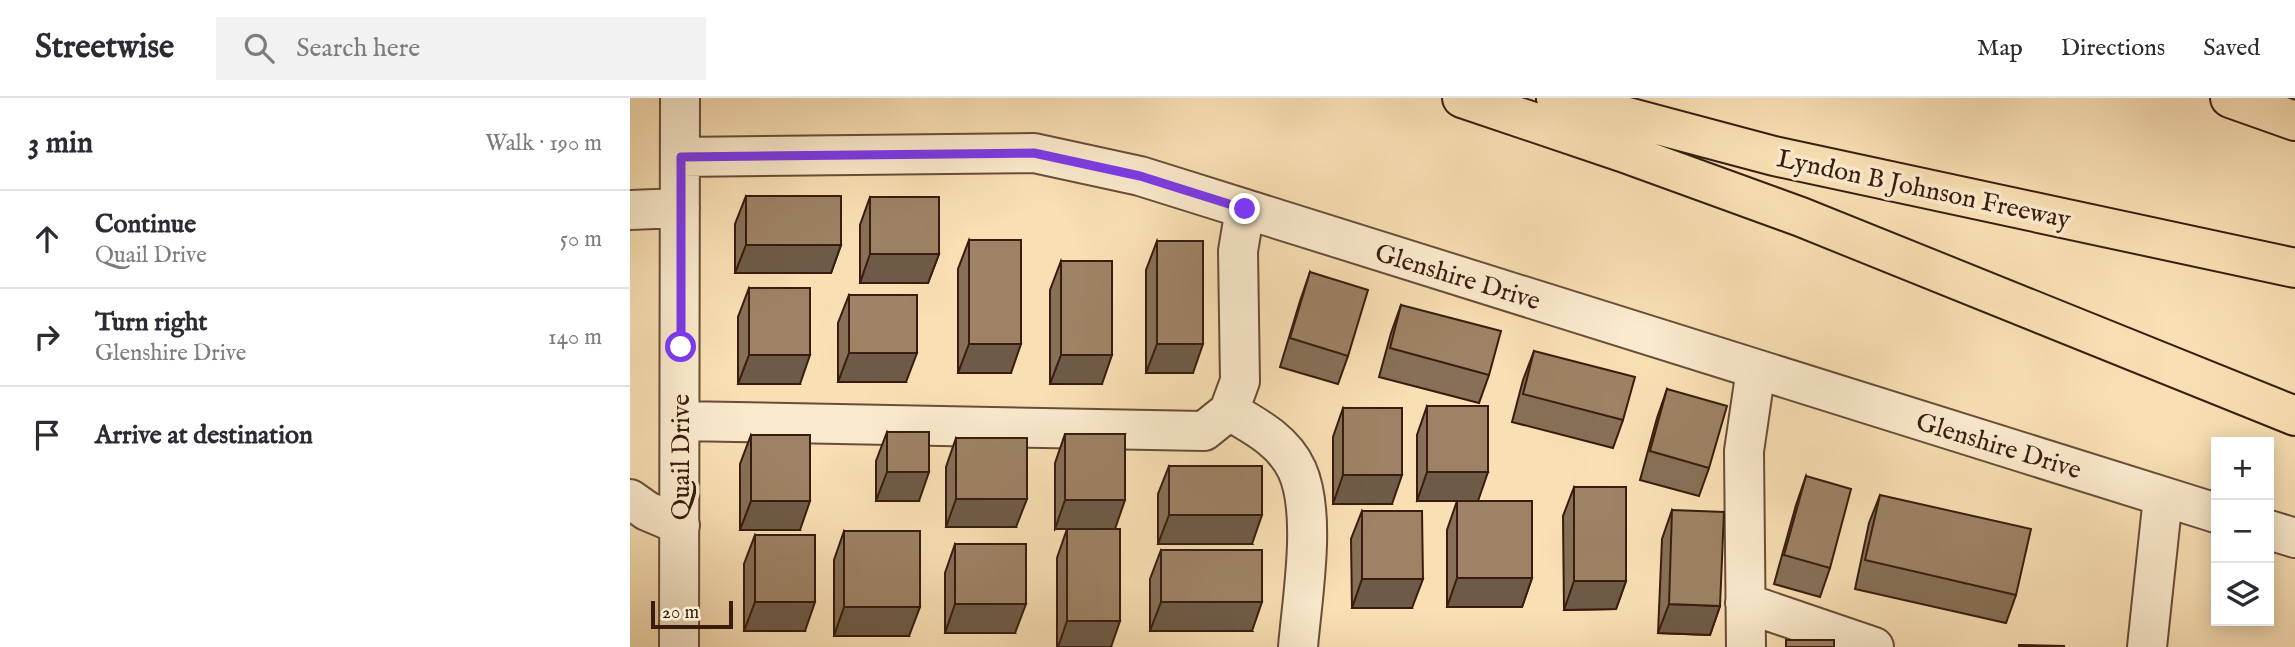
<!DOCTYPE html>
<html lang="en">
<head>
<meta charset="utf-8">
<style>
  :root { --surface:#fff; --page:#f2f2f3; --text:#2b2b33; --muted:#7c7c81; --line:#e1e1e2 }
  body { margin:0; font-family:"IM FELL English",serif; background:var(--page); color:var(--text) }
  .controls { position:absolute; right:21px; bottom:21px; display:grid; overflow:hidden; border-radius:0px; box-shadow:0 4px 18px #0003 }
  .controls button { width:63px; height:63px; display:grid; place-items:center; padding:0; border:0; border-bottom:2px solid var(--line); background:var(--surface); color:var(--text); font:35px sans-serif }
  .scale { position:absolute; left:21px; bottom:18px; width:82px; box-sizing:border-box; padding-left:7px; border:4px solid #391c0f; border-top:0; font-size:19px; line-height:24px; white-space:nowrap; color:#391c0f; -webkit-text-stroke:5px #fbebce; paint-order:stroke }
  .stop { position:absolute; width:21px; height:21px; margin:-16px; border:5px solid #7c3aed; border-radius:50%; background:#fff }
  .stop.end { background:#7c3aed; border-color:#fff; box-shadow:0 2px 7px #0008 }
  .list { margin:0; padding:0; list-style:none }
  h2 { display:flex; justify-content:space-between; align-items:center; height:91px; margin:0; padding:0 28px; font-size:30px }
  h2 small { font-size:23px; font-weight:400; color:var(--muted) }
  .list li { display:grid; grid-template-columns:46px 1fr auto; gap:21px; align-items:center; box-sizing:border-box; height:98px; padding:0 28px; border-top:2px solid var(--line) }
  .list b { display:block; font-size:26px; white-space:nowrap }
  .list p { margin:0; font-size:23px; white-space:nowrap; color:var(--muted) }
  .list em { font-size:23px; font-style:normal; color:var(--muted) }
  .icon { flex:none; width:38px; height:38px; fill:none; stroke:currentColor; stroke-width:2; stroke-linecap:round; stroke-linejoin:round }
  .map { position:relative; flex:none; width:1665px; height:549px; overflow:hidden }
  header { display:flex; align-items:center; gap:42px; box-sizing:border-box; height:98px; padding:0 35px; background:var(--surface); border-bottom:2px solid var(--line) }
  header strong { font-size:33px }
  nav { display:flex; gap:38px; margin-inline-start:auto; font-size:24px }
  .search { width:490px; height:63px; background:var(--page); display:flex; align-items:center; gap:18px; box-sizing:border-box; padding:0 24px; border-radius:0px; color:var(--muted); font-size:26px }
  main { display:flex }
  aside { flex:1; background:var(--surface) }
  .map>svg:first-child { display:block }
</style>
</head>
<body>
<header>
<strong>Streetwise</strong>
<div class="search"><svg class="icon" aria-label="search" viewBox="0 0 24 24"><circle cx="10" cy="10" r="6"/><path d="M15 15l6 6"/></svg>Search here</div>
<nav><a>Map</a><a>Directions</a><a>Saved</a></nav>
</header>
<main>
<aside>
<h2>3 min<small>Walk · 190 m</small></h2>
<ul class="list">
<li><svg class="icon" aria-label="ahead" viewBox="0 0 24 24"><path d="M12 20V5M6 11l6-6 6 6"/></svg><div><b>Continue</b><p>Quail Drive</p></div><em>50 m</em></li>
<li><svg class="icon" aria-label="right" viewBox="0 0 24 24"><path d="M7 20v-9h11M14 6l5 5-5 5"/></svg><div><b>Turn right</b><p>Glenshire Drive</p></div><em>140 m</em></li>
<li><svg class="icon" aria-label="arrive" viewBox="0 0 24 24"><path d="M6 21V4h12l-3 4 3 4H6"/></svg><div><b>Arrive at destination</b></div></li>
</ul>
</aside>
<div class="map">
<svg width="1665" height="549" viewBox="0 0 1665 549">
  <rect width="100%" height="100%" fill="#f9e0b4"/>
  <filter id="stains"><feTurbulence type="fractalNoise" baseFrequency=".00286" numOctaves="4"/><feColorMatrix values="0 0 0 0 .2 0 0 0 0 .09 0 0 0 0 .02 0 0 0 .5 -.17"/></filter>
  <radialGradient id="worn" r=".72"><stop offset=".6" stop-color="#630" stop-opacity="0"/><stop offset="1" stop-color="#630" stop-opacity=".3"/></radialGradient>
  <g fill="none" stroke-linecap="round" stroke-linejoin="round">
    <defs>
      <path id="minor" d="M50 59 404 55 510 78 1586 415
        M0 112 50 110
        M599 313C625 328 654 343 667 372 687 416 672 501 668 549
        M50 323 574 333 599 313 610 283 608 153 615 111
        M0 401 17 413 50 427
        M1639 432 1665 440
        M1115 505 1244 549
        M49 549 50 0
        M1116 549 1114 353 1126 271
        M1517 549 1533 399"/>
      <path id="highway" d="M832 0 992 54 1171 119 1665 318
        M926 0 1144 58 1665 170
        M1600 0 1665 23"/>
    </defs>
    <use href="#minor" stroke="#694d38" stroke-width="42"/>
    <use href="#highway" stroke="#391c0f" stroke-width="42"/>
    <use href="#minor" stroke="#fbebce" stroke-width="38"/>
    <use href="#highway" stroke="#f9e0b4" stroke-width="38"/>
  </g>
  <path fill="#877057" stroke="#391c0f" stroke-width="2" d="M116 98 211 147 201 175H105V126Z
    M240 99 309 156 298 185H230V127Z
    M339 142 381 275H328V171Z
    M527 143 563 275H516V172Z
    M431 163 472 286H420V192Z
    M680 174 718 258 708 286 650 269 670 203Z
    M119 190 170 286H108V219Z
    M219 197 276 284H208V225Z
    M771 207 859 277 849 305 749 279 761 235Z
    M904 253 993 322 983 350 882 324 893 282Z
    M1037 291 1079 370 1069 398 1010 382 1027 320Z
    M797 308 858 374 787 403V337Z
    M713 310 762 406H703V339Z
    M257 334 289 403H246V363Z
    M435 336H495L425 431V365Z
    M121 337 170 432H110V366Z
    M326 340 386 429H316V369Z
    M539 368 622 446H528V396Z
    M1176 378 1200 470 1190 499 1144 486 1166 407Z
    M944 389 996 483 986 511 934 512 933 418Z
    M1250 397 1386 497 1376 525 1225 491 1239 425Z
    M827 403 902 480 892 509H817V432Z
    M1042 412 1090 508 1080 537 1028 535 1032 441Z
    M732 413 782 510H722L721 441Z
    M437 431 481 549H427V460Z
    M214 433 279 538H204V462Z
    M125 437 175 533H114V466Z
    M325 446 385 535H315V475Z
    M531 452 622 533H520V481Z"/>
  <path fill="#6e5b47" stroke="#391c0f" stroke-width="2" d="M116 147H211L201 175H105Z
    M240 156H309L298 185H230Z
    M339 246H391L381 275H328Z
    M527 246H573L563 275H516Z
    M219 255H287L276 284H208Z
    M119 257H180L170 286H108Z
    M431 257H482L472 286H420Z
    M257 374H299L289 403H246Z
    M797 374H858L848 403H787Z
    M713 377H772L762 406H703Z
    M326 401H397L386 429H316Z
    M435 402H495L485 431H425Z
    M121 403H180L170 432H110Z
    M539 417H632L622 446H528Z
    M827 480H902L892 509H817Z
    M732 481H793L782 510H722Z
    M944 483H996L986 511 934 512Z
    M125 504H185L175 533H114Z
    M531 504H632L622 533H520Z
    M325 506H396L385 535H315Z
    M1039 506 1090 508 1080 537 1028 535Z
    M214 509H290L279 538H204Z
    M437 523H490L481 549H428Z"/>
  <path fill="#9d8265" stroke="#391c0f" stroke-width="2" d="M116 98H211V147H116Z
    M240 99H309V156H240Z
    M339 142H391V246H339Z
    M527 143H573V246H527Z
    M431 163H482V257H431Z
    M680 174 738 192 718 258 660 240Z
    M119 190H180V257H119Z
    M219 197H287V255H219Z
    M771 207 871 233 859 277 760 250Z
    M904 253 1005 279 993 322 893 296Z
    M1037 291 1097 308 1079 370 1020 353Z
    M797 308H858V374H797Z
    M713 310H772V377H713Z
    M257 334H299V374H257Z
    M435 336H495V402H435Z
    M121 337H180V403H121Z
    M326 340H397V401H326Z
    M539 368H632V417H539Z
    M1176 378 1221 391 1200 470 1154 457Z
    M944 389H996V483H944Z
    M1250 397 1401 431 1386 497 1235 462Z
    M827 403H902V480H827Z
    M1042 412 1094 414 1090 508 1039 506Z
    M732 413H792L793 481H732Z
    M437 431H490V523H437Z
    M214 433H290V509H214Z
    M125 437H185V504H125Z
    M325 446H396V506H325Z
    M531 452H632V504H531Z
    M1156 542H1204V549H1156Z
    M1389 547 1434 548V549H1389Z"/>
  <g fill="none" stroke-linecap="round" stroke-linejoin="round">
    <path stroke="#7c3aed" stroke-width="9" d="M51 249V59L404 55 510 78 615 111"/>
  </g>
  <g text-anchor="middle" stroke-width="7" stroke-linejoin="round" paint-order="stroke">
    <g font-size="26" fill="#391c0f" stroke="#fbebce">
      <text transform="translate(1294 90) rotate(12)" y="9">Lyndon B Johnson Freeway</text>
      <text transform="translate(828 178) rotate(17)" y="9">Glenshire Drive</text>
      <text transform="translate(1369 347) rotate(17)" y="9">Glenshire Drive</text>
      <text transform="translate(50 359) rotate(-90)" y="9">Quail Drive</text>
    </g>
  </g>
  <rect width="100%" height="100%" filter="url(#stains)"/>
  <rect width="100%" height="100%" fill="url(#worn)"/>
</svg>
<div class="controls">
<button>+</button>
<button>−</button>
<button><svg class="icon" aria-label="layers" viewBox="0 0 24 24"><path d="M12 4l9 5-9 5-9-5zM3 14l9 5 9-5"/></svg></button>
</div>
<div class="scale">20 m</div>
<div class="stop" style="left:51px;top:249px"></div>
<div class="stop end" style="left:615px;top:111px"></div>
</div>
</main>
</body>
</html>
